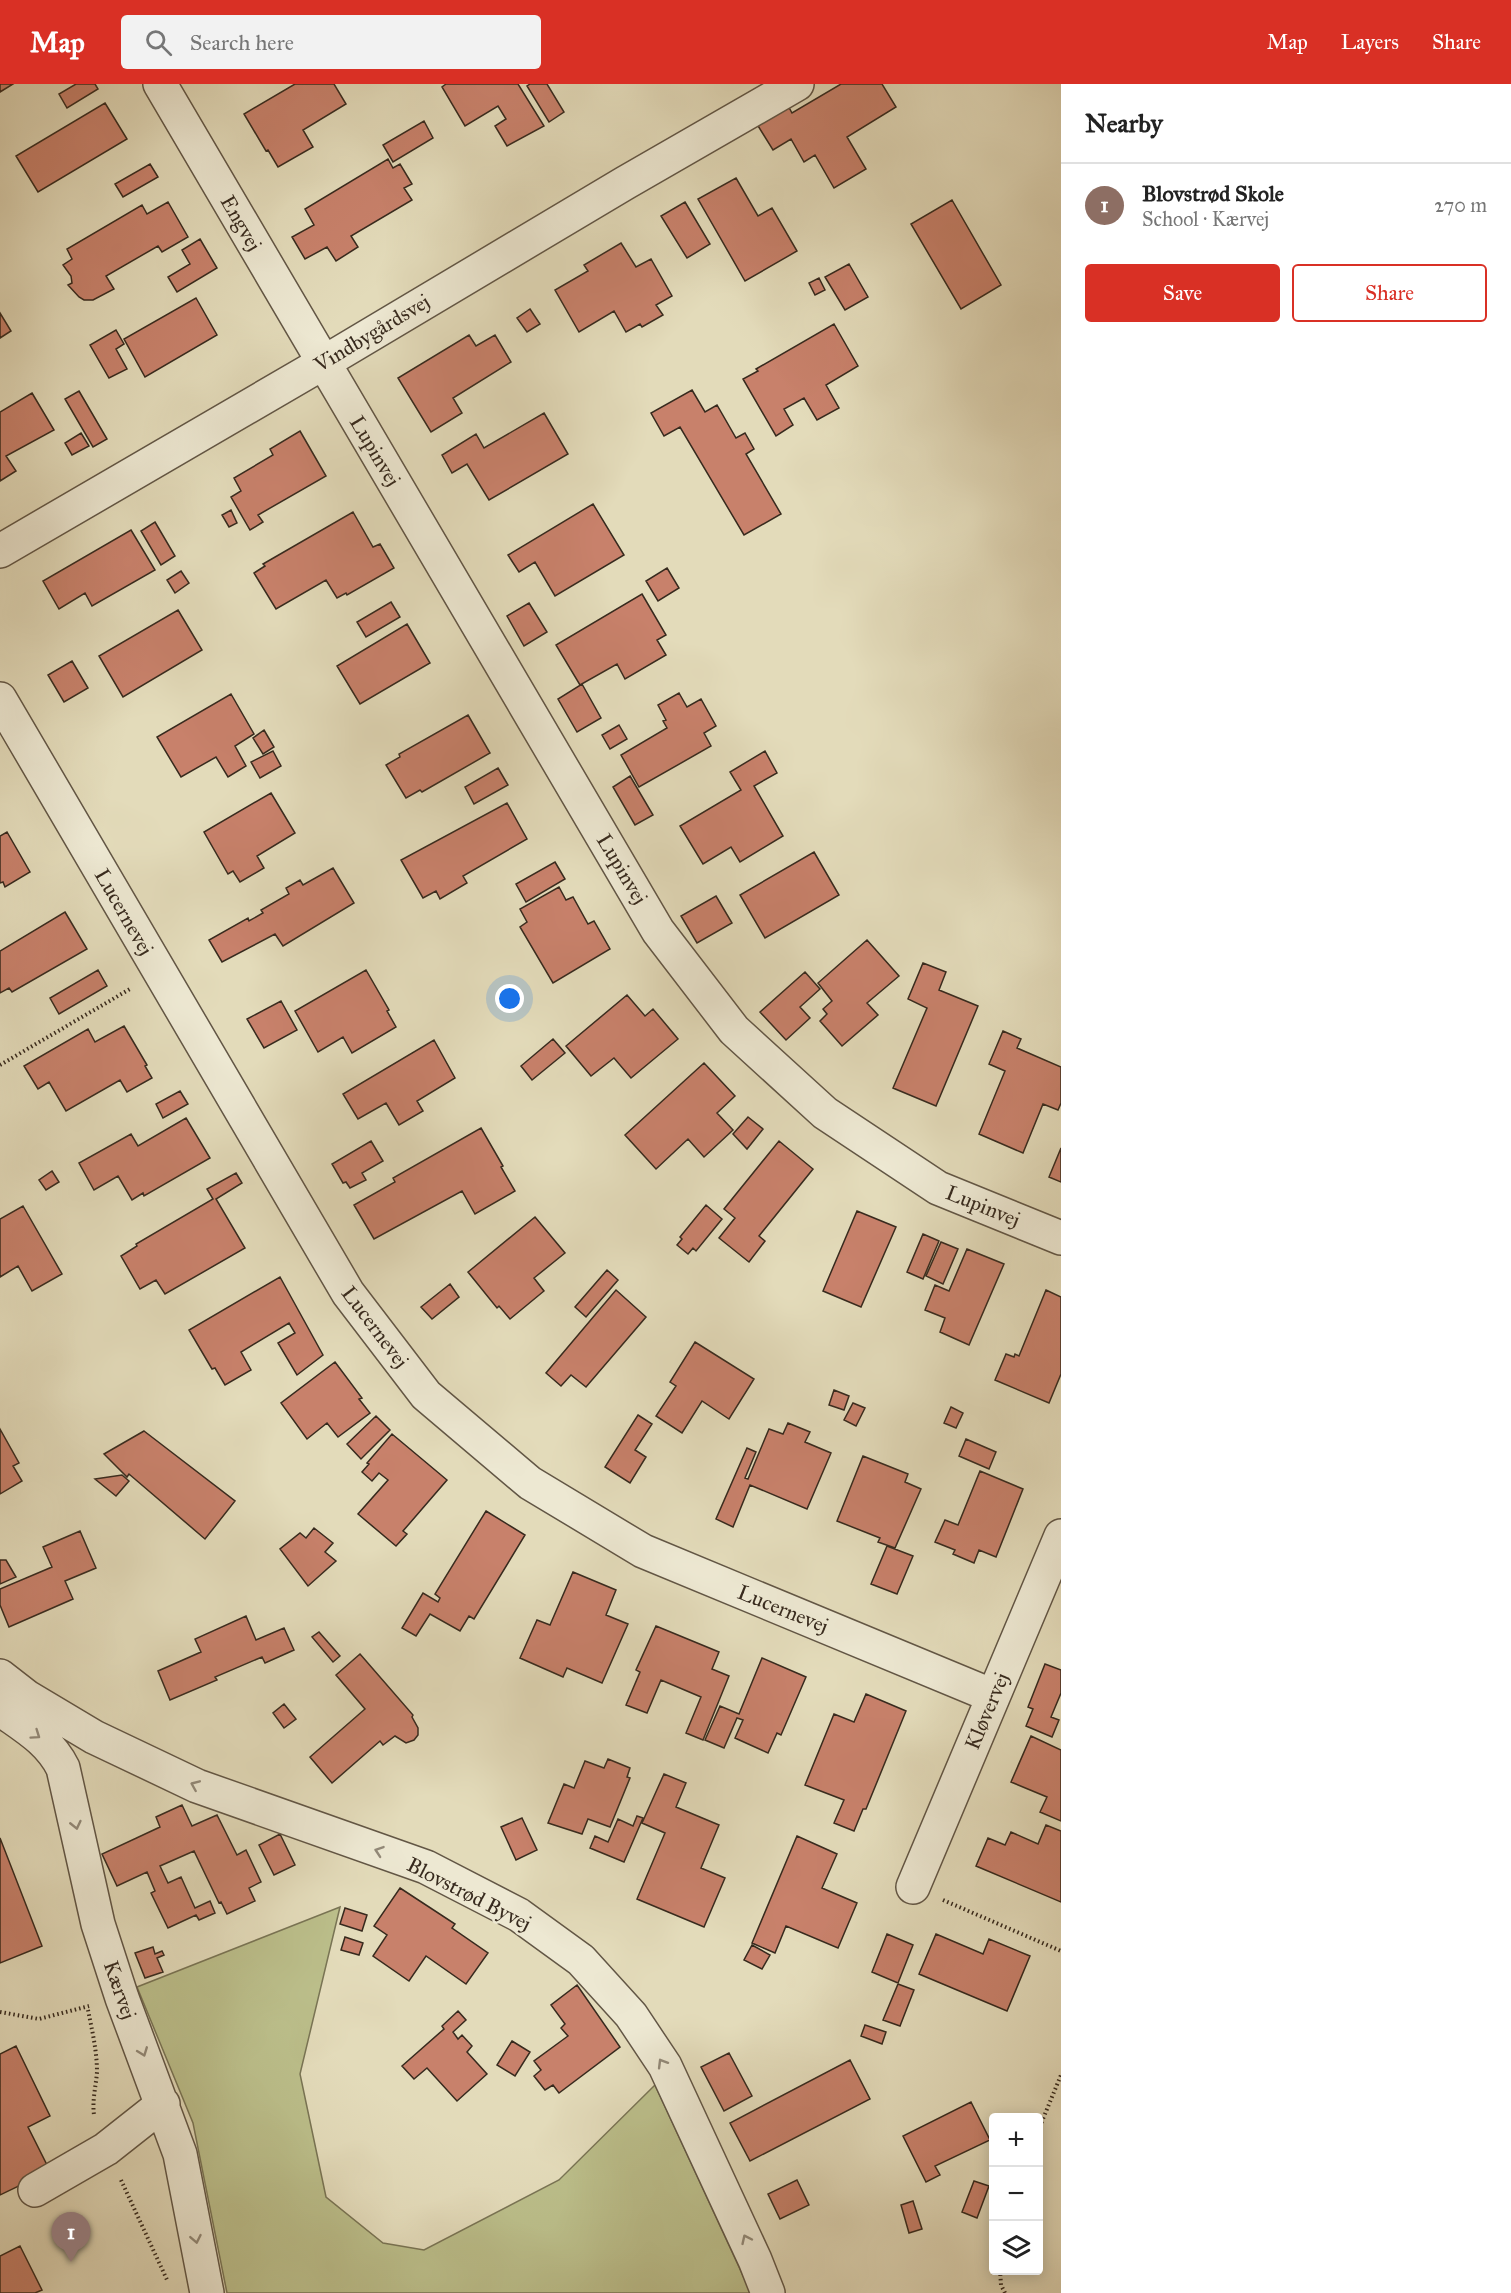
<!DOCTYPE html>
<html lang="en">
<head>
<meta charset="utf-8">
<style>
  :root { --surface:#fff; --page:#f2f2f2; --text:#222; --muted:#767676; --line:#e0e0e0; --accent:#d93025 }
  body { margin:0; font-family:"IM FELL Great Primer",serif; background:var(--page); color:var(--text) }
  .controls { position:absolute; right:18px; bottom:18px; display:grid; overflow:hidden; border-radius:6px; box-shadow:0 3px 15px #0003 }
  .controls button { width:54px; height:54px; display:grid; place-items:center; padding:0; border:0; border-bottom:2px solid var(--line); background:var(--surface); color:var(--text); font:30px sans-serif }
  .you { position:absolute; left:510px; top:915px; width:21px; height:21px; margin:-15px; border:4px solid #fff; border-radius:50%; background:#1a73e8; box-shadow:0 0 0 9px #1a73e833 }
  .badge { display:grid; place-items:center; width:39px; height:39px; border-radius:50%; background:var(--accent); color:#fff; font-size:20px; font-weight:700 }
  .pin { position:absolute; translate:-50% -50px; filter:drop-shadow(0 2px 3px #0008) }
  .pin::after { content:''; position:absolute; top:32px; width:21px; height:18px; background:inherit; clip-path:polygon(0 0,100% 0,50% 100%) }
  .list { margin:0; padding:0; list-style:none }
  h2 { display:flex; justify-content:space-between; align-items:center; height:78px; margin:0; padding:0 24px; font-size:26px }
  h2 small { font-size:20px; font-weight:400; color:var(--muted) }
  .list li { display:grid; grid-template-columns:39px 1fr auto; gap:18px; align-items:center; box-sizing:border-box; height:84px; padding:0 24px; border-top:2px solid var(--line) }
  .list b { display:block; font-size:22px; white-space:nowrap }
  .list p { margin:0; font-size:20px; white-space:nowrap; color:var(--muted) }
  .list em { font-size:20px; font-style:normal; color:var(--muted) }
  .actions { display:flex; gap:12px; padding:18px 24px }
  .actions a { flex:1; padding:14px 0; border:2px solid var(--accent); border-radius:6px; text-align:center; font-size:21px; color:var(--accent) }
  .actions .main { background:var(--accent); color:#fff }
  .icon { flex:none; width:33px; height:33px; fill:none; stroke:currentColor; stroke-width:2; stroke-linecap:round; stroke-linejoin:round }
  .map { position:relative; flex:none; width:1061px; height:2209px; overflow:hidden }
  header { display:flex; align-items:center; gap:36px; box-sizing:border-box; height:84px; padding:0 30px; background:var(--accent); color:#fff }
  header strong { font-size:28px }
  nav { display:flex; gap:33px; margin-inline-start:auto; font-size:21px }
  .search { width:420px; height:54px; background:var(--page); display:flex; align-items:center; gap:15px; box-sizing:border-box; padding:0 21px; border-radius:6px; color:var(--muted); font-size:22px }
  main { display:flex }
  aside { flex:1; background:var(--surface) }
  .map>svg:first-child { display:block }
</style>
</head>
<body>
<header>
<strong>Map</strong>
<div class="search"><svg class="icon" aria-label="search" viewBox="0 0 24 24"><circle cx="10" cy="10" r="6"/><path d="M15 15l6 6"/></svg>Search here</div>
<nav><a>Map</a><a>Layers</a><a>Share</a></nav>
</header>
<main>
<div class="map">
<svg width="1061" height="2209" viewBox="0 0 1061 2209">
  <rect width="100%" height="100%" fill="#e3dbba"/>
  <filter id="stains"><feTurbulence type="fractalNoise" baseFrequency=".00333" numOctaves="4"/><feColorMatrix values="0 0 0 0 .2 0 0 0 0 .09 0 0 0 0 .02 0 0 0 .5 -.17"/></filter>
  <radialGradient id="worn" r=".72"><stop offset=".6" stop-color="#630" stop-opacity="0"/><stop offset="1" stop-color="#630" stop-opacity=".3"/></radialGradient>
  <path fill="#bbbe8a" stroke="#797454" stroke-width="1.5" d="M340 1823 300 1990 326 2113 383 2159 424 2166 559 2096 655 2001 751 2209H227L193 2039 137 1903Z"/>
  <path fill="#c8816b" stroke="#372a1e" stroke-width="1.5" d="M0 0H13L0 8Z
    M76 0H95L98 5 67 24 59 10Z
    M295 0H334L346 20 303 46 313 63 278 83 268 66 266 67 244 30Z
    M446 0H518L544 42 507 62 495 42 506 35 498 22 465 42 442 3Z
    M530 0H547L564 28 549 38 527 2Z
    M841 0H882L896 23 847 53 866 85 834 104 815 71 804 78 791 55 773 66 755 37 786 18 792 29Z
    M105 19 127 55 38 108 16 72Z
    M424 37 433 54 393 78 383 61Z
    M388 75 393 84 400 80 412 100 404 104 412 116 351 152 358 163 336 177 327 163 305 175 292 153 314 141 305 125Z
    M150 80 158 93 123 113 115 100Z
    M736 94 758 132 772 124 797 167 745 197 698 115Z
    M952 116 1001 201 961 225 911 140Z
    M168 118 188 153 162 168 158 162 106 192 114 205 93 216H84L79 213 68 201 72 199 71 192 63 181 72 175 67 165 142 121 147 130Z
    M685 118 710 160 687 174 661 132Z
    M200 155 217 184 177 208 168 193 190 180 182 166Z
    M621 159 636 183 651 175 672 212 656 221 663 231 642 243 640 240 626 248 614 227 579 248 555 206 588 187 584 181Z
    M849 180 868 213 845 226 825 193Z
    M819 194 825 206 815 211 809 199Z
    M196 214 217 251 145 293 124 255Z
    M530 225 540 240 527 248 517 234Z
    M0 229 11 247 0 254Z
    M834 240 858 282 826 301 839 324 817 336 804 314 784 325 793 341 776 352 743 295 758 287 756 285Z
    M116 246 124 260 116 265 127 285 109 294 90 261Z
    M469 251 476 262 495 251 511 278 453 314 462 329 431 348 398 294Z
    M692 306 705 328 717 321 736 354 745 349 754 365 746 370 781 430 744 451 680 343 664 352 651 329Z
    M79 307 107 355 93 363 65 315Z
    M32 309 54 346 6 372 16 387 0 397V328Z
    M544 329 568 370 489 416 467 380 452 389 442 371 476 350 484 364Z
    M300 347 326 392 258 431 263 438 250 446 231 413 241 407 234 394 273 371 270 365Z
    M81 349 89 362 72 371 65 359Z
    M593 420 624 471 555 512 535 478 519 488 508 471Z
    M231 426 237 439 229 443 222 431Z
    M353 428 373 463 380 460 394 484 347 511 346 509 337 514 326 496 276 525 254 489 265 482 263 480Z
    M155 438 175 472 161 481 141 447Z
    M131 446 155 486 92 522 85 509 59 525 43 497Z
    M667 484 679 504 658 517 646 497Z
    M181 487 189 499 175 509 167 496Z
    M642 510 666 551 657 556 666 571 625 595 617 580 580 601 556 561Z
    M391 518 400 533 366 553 357 538Z
    M529 519 547 548 524 562 507 532Z
    M178 526 202 566 123 613 99 572Z
    M407 540 430 579 360 620 337 582Z
    M72 577 88 604 64 618 48 591Z
    M582 600 601 634 577 648 558 615Z
    M679 609 687 623 701 615 716 642 704 649 711 662 639 703 621 671 667 644 663 637 666 636 658 621Z
    M231 610 254 650 235 662 246 682 228 693 216 673 181 693 157 653Z
    M468 631 490 669 422 708 420 706 406 714 386 681 400 673 399 670Z
    M619 641 627 655 610 665 602 651Z
    M264 646 274 663 263 670 253 654Z
    M273 667 281 682 260 694 251 678Z
    M765 667 777 689 754 702 783 752 740 778 731 763 703 780 680 742 741 706 730 688Z
    M498 684 508 701 474 720 465 703Z
    M630 692 653 731 635 741 613 703Z
    M271 709 295 749 257 772 264 784 240 798 233 787 228 790 204 748Z
    M507 719 527 755 463 792 467 799 440 815 436 807 423 814 401 776Z
    M7 748 30 788 5 803 3 798 0 799V752Z
    M814 768 839 811 765 854 740 811Z
    M555 778 565 795 526 818 516 800Z
    M333 784 354 819 283 862 275 850 222 878 209 856 248 834 249 837 263 829 261 826 289 810 286 804 300 796 303 801Z
    M559 803 566 816 573 813 588 840 594 837 610 865 553 899 520 843 527 838 520 825Z
    M716 812 732 839 697 859 681 832Z
    M65 828 87 865 12 908 9 904 0 909V867Z
    M867 856 899 892 867 919 878 931 842 962 820 937 827 930 823 925 832 917 818 899Z
    M923 879 946 888 939 906 978 922 936 1022 893 1004 927 924 908 915Z
    M98 886 107 902 59 930 50 914Z
    M366 886 389 926 387 927 396 943 352 969 343 953 318 968 295 927Z
    M805 888 820 905 800 923 810 934 786 956 760 928Z
    M627 911 645 932 653 925 678 955 631 994 614 974 591 992 566 962Z
    M281 917 297 946 264 964 247 935Z
    M124 942 147 981 145 982 152 994 127 1008 120 996 66 1027 49 998 38 1005 24 982 88 945 95 958Z
    M1003 947 1021 955 1017 964 1061 983V1019L1058 1026 1043 1020 1023 1069 979 1050 1005 987 989 980Z
    M553 955 565 969 532 996 521 982Z
    M434 956 455 994 417 1017 423 1027 399 1041 386 1019 358 1035 343 1010Z
    M704 979 735 1012 717 1029 733 1046 704 1073 688 1055 656 1085 625 1051Z
    M180 1007 188 1020 163 1034 156 1020Z
    M748 1033 763 1045 747 1065 733 1050Z
    M186 1034 210 1074 144 1112 143 1109 132 1116 118 1092 94 1106 79 1079 131 1050 138 1062Z
    M481 1044 503 1082 501 1083 515 1107 475 1130 462 1107 374 1155 354 1121 395 1098 393 1094Z
    M371 1057 383 1077 362 1089 366 1096 350 1104 346 1098 343 1099 332 1080Z
    M779 1057 813 1085 759 1152 765 1157 749 1178 719 1154 735 1134 724 1125Z
    M1061 1064V1098L1049 1093Z
    M52 1087 59 1098 46 1106 39 1096Z
    M236 1089 242 1099 216 1115 245 1164 165 1210 156 1196 140 1205 121 1172 137 1162 136 1160 213 1115 207 1105Z
    M706 1121 722 1135 696 1167 693 1164 688 1170 677 1161 682 1155 680 1153Z
    M23 1122 62 1190 32 1207 18 1182 0 1193V1135Z
    M857 1127 896 1143 861 1223 823 1207Z
    M535 1133 565 1169 534 1194 544 1207 510 1235 499 1222 497 1224 468 1188Z
    M923 1150 939 1157 923 1195 907 1188Z
    M941 1158 958 1165 943 1200 926 1192Z
    M967 1165 1004 1180 969 1261 940 1248 945 1234 925 1226 935 1201 949 1207Z
    M607 1186 618 1196 586 1233 575 1223Z
    M280 1193 323 1271 297 1291 278 1259 295 1249 289 1239 241 1268 251 1286 225 1301 215 1284 212 1285 189 1246Z
    M450 1200 459 1213 432 1235 421 1223Z
    M616 1206 646 1233 586 1303 571 1291 561 1302 546 1289Z
    M1046 1206 1061 1213V1290L1049 1319 995 1296 1006 1270 1014 1273 1015 1270 1019 1272Z
    M695 1258 754 1295 729 1335 702 1317 682 1349 656 1332 676 1302 670 1298Z
    M335 1278 362 1314 359 1315 370 1329 338 1353 327 1339 307 1355 281 1319Z
    M834 1306 849 1312 844 1326 829 1321Z
    M853 1319 865 1324 856 1342 844 1336Z
    M951 1323 963 1329 956 1344 944 1339Z
    M638 1331 652 1340 635 1366 646 1373 630 1399 605 1383Z
    M376 1332 390 1346 361 1375 347 1360Z
    M788 1339 810 1348 805 1358 831 1369 807 1425 750 1401 733 1443 716 1435 747 1364 756 1368 745 1394 748 1395 769 1345 783 1350Z
    M0 1345 19 1379 13 1382 22 1397 0 1410Z
    M144 1347 235 1417 205 1455 129 1390 127 1393 104 1370Z
    M392 1350 447 1396 403 1447 407 1450 396 1462 358 1430 388 1396 379 1389 372 1397 362 1388 369 1380 367 1379Z
    M966 1355 996 1368 989 1385 959 1372Z
    M863 1372 908 1390 905 1398 921 1405 895 1464 878 1458 880 1454 837 1437Z
    M980 1387 1023 1405 996 1473 979 1466 974 1479 953 1470 955 1466 935 1458 945 1436 958 1441Z
    M122 1391 129 1397 116 1412 95 1395Z
    M486 1427 525 1451 474 1535 469 1532 460 1547 430 1530 416 1552 402 1544 423 1509 438 1518 440 1514 435 1510Z
    M314 1444 333 1459 325 1468 336 1477 308 1502 280 1465 300 1449 306 1454Z
    M80 1447 96 1484 65 1497 73 1515 9 1543 0 1521V1505L52 1483 43 1463Z
    M887 1462 913 1472 897 1510 871 1500Z
    M0 1476H6L16 1493 0 1500Z
    M573 1488 616 1506 606 1531 628 1540 602 1599 567 1584 563 1593 520 1574 537 1536 550 1541Z
    M246 1532 256 1556 284 1544 294 1566 265 1579 262 1573 215 1593 217 1596 170 1616 158 1587 201 1568 195 1555Z
    M656 1542 719 1568 712 1585 729 1592 703 1656 686 1649 701 1613 661 1596 647 1629 626 1621 640 1588 636 1586Z
    M319 1548 340 1572 333 1578 312 1553Z
    M360 1570 413 1631 412 1633 418 1644V1651L414 1656 406 1659 395 1652 383 1661 380 1657 332 1699 310 1673 365 1625 336 1591Z
    M762 1574 806 1593 781 1651 777 1649 768 1669 735 1654 743 1636 737 1634 724 1664 705 1656 720 1622 739 1630Z
    M1045 1580 1061 1586V1609L1051 1633 1059 1636 1052 1653 1026 1642 1033 1625 1028 1623Z
    M866 1610 906 1627 866 1725H863L854 1747 834 1739 844 1716 805 1701 834 1630 854 1638Z
    M284 1620 296 1635 284 1644 273 1629Z
    M1031 1652 1061 1666V1737L1040 1728 1047 1713 1011 1698Z
    M608 1675 630 1684 627 1693 630 1694 610 1743 588 1735 582 1750 548 1739 564 1700 574 1704 585 1677 604 1684Z
    M664 1690 686 1699 676 1723 719 1741 701 1784 725 1794 704 1843 637 1815 665 1749 642 1739Z
    M182 1721 192 1742 217 1731 237 1771 246 1766 261 1798 249 1804 255 1817 227 1830 221 1818 219 1819 194 1767 160 1782 168 1799 181 1793 195 1824 210 1817 215 1829 199 1836 196 1831 168 1844 151 1809 155 1807 147 1788 117 1802 102 1770 160 1743 156 1733Z
    M637 1732 643 1734 624 1778 590 1764 595 1752 608 1758 618 1735 633 1742Z
    M522 1734 537 1766 516 1776 501 1743Z
    M1046 1741 1061 1747V1818L976 1782 988 1754 1005 1761 1011 1748 1038 1760Z
    M280 1750 295 1781 274 1791 259 1761Z
    M797 1752 837 1770 822 1804 857 1819 838 1864 786 1842 775 1869 752 1859Z
    M0 1754 42 1862 0 1879Z
    M400 1804 455 1840 452 1844 488 1869 466 1900 426 1872 409 1897 373 1872 387 1851 374 1842Z
    M345 1824 367 1831 362 1847 340 1840Z
    M887 1850 913 1861 898 1899 872 1888Z
    M936 1850 983 1870 989 1855 1030 1872 1007 1927 919 1890Z
    M345 1853 363 1859 359 1871 341 1866Z
    M752 1861 770 1871 762 1885 744 1876Z
    M153 1863 155 1870 162 1867 164 1871 157 1874 163 1888 145 1894 135 1869Z
    M898 1900 914 1906 900 1942 883 1936Z
    M577 1901 620 1963 559 2009 553 2001 545 2006 534 1992 541 1986 534 1977 568 1952 561 1944 565 1940 551 1921Z
    M458 1927 466 1936 453 1948 458 1955 462 1951 472 1962 467 1968 487 1990 457 2017 427 1984 414 1995 402 1982 444 1945 442 1942Z
    M865 1941 886 1948 882 1960 861 1952Z
    M512 1957 530 1968 515 1992 497 1981Z
    M16 1962 50 2032 28 2043 50 2087 0 2111V1970Z
    M729 1969 752 2012 724 2027 701 1983Z
    M850 1976 870 2015 750 2077 730 2039Z
    M971 2018 990 2056 935 2082 940 2091 926 2098 903 2052Z
    M797 2096 809 2121 780 2135 768 2110Z
    M974 2097 989 2102 977 2134 962 2128Z
    M913 2117 922 2145 909 2149 901 2121Z
    M20 2162 42 2206 35 2209H0V2172Z"/>
  <g fill="none" stroke-linecap="round" stroke-linejoin="round">
    <defs>
      <path id="minor" d="M160 0 658 847 734 946 825 1029 938 1104 1061 1154
        M0 467 323 279 625 99 797 0
        M0 615 348 1209 426 1311 530 1399 643 1467 993 1612
        M0 1592 27 1613 94 1653 197 1702 426 1783 519 1831 581 1876 631 1931 665 1982 755 2176 768 2209
        M0 1625C25 1643 49 1656 63 1684L98 1840 122 1914 180 2070 207 2209
        M913 1803 1061 1452
        M35 2106 106 2065 163 2020"/>
    </defs>
    <use href="#minor" stroke="#625645" stroke-width="36"/>
    <path stroke="#372a1e" stroke-width="4" stroke-dasharray="1.5 3" stroke-linecap="butt" d="M0 981 130 905
      M943 1816 1061 1867
      M88 1926C92 1946 97 1967 97 1988 96 2002 92 2016 94 2031
      M0 1928 39 1935 89 1922
      M1038 2047 1061 1991
      M121 2096 168 2198
      M1000 2186 1001 2201 1005 2209"/>
    <use href="#minor" stroke="#ede8d2" stroke-width="33"/>
  </g>
  <defs><path id="oneway-chevron" d="M-2-3.5L2.5 0L-2 3.5" fill="none" stroke-width="1.6" stroke-linecap="round" stroke-linejoin="round" transform="scale(1.5)"/></defs>
  <g stroke="#928978">
    <use href="#oneway-chevron" transform="translate(36 1651) rotate(35)"/>
    <use href="#oneway-chevron" transform="translate(195 1701) rotate(-157)"/>
    <use href="#oneway-chevron" transform="translate(76 1741) rotate(77)"/>
    <use href="#oneway-chevron" transform="translate(379 1767) rotate(-161)"/>
    <use href="#oneway-chevron" transform="translate(143 1968) rotate(69)"/>
    <use href="#oneway-chevron" transform="translate(662 1979) rotate(-121)"/>
    <use href="#oneway-chevron" transform="translate(196 2155) rotate(79)"/>
    <use href="#oneway-chevron" transform="translate(746 2155) rotate(-115)"/>
  </g>
  <g text-anchor="middle" stroke-width="5" stroke-linejoin="round" paint-order="stroke">
    <g font-size="21" fill="#372a1e" stroke="#ede8d2">
      <text transform="translate(241 139) rotate(60)" y="7">Engvej</text>
      <text transform="translate(372 249) rotate(-31)" y="7">Vindbygårdsvej</text>
      <text transform="translate(375 367) rotate(59)" y="7">Lupinvej</text>
      <text transform="translate(622 785) rotate(59)" y="7">Lupinvej</text>
      <text transform="translate(124 828) rotate(60)" y="7">Lucernevej</text>
      <text transform="translate(983 1122) rotate(22)" y="7">Lupinvej</text>
      <text transform="translate(375 1243) rotate(53)" y="7">Lucernevej</text>
      <text transform="translate(783 1525) rotate(22)" y="7">Lucernevej</text>
      <text transform="translate(987 1627) rotate(-67)" y="7">Kløvervej</text>
      <text transform="translate(469 1810) rotate(27)" y="7">Blovstrød Byvej</text>
      <text transform="translate(120 1906) rotate(71)" y="7">Kærvej</text>
    </g>
  </g>
  <rect width="100%" height="100%" filter="url(#stains)"/>
  <rect width="100%" height="100%" fill="url(#worn)"/>
</svg>
<div class="controls">
<button>+</button>
<button>−</button>
<button><svg class="icon" aria-label="layers" viewBox="0 0 24 24"><path d="M12 4l9 5-9 5-9-5zM3 14l9 5 9-5"/></svg></button>
</div>
<div class="you"></div>
<div class="pin badge" style="left:71px;top:2178px;background:#8d6e63">1</div>
</div>
<aside>
<h2>Nearby<small></small></h2>
<ul class="list">
<li><span class="badge" style="background:#8d6e63">1</span><div><b>Blovstrød Skole</b><p>School · Kærvej</p></div><em>270 m</em></li>
</ul>
<div class="actions"><a class="main">Save</a><a>Share</a></div>
</aside>
</main>
</body>
</html>
